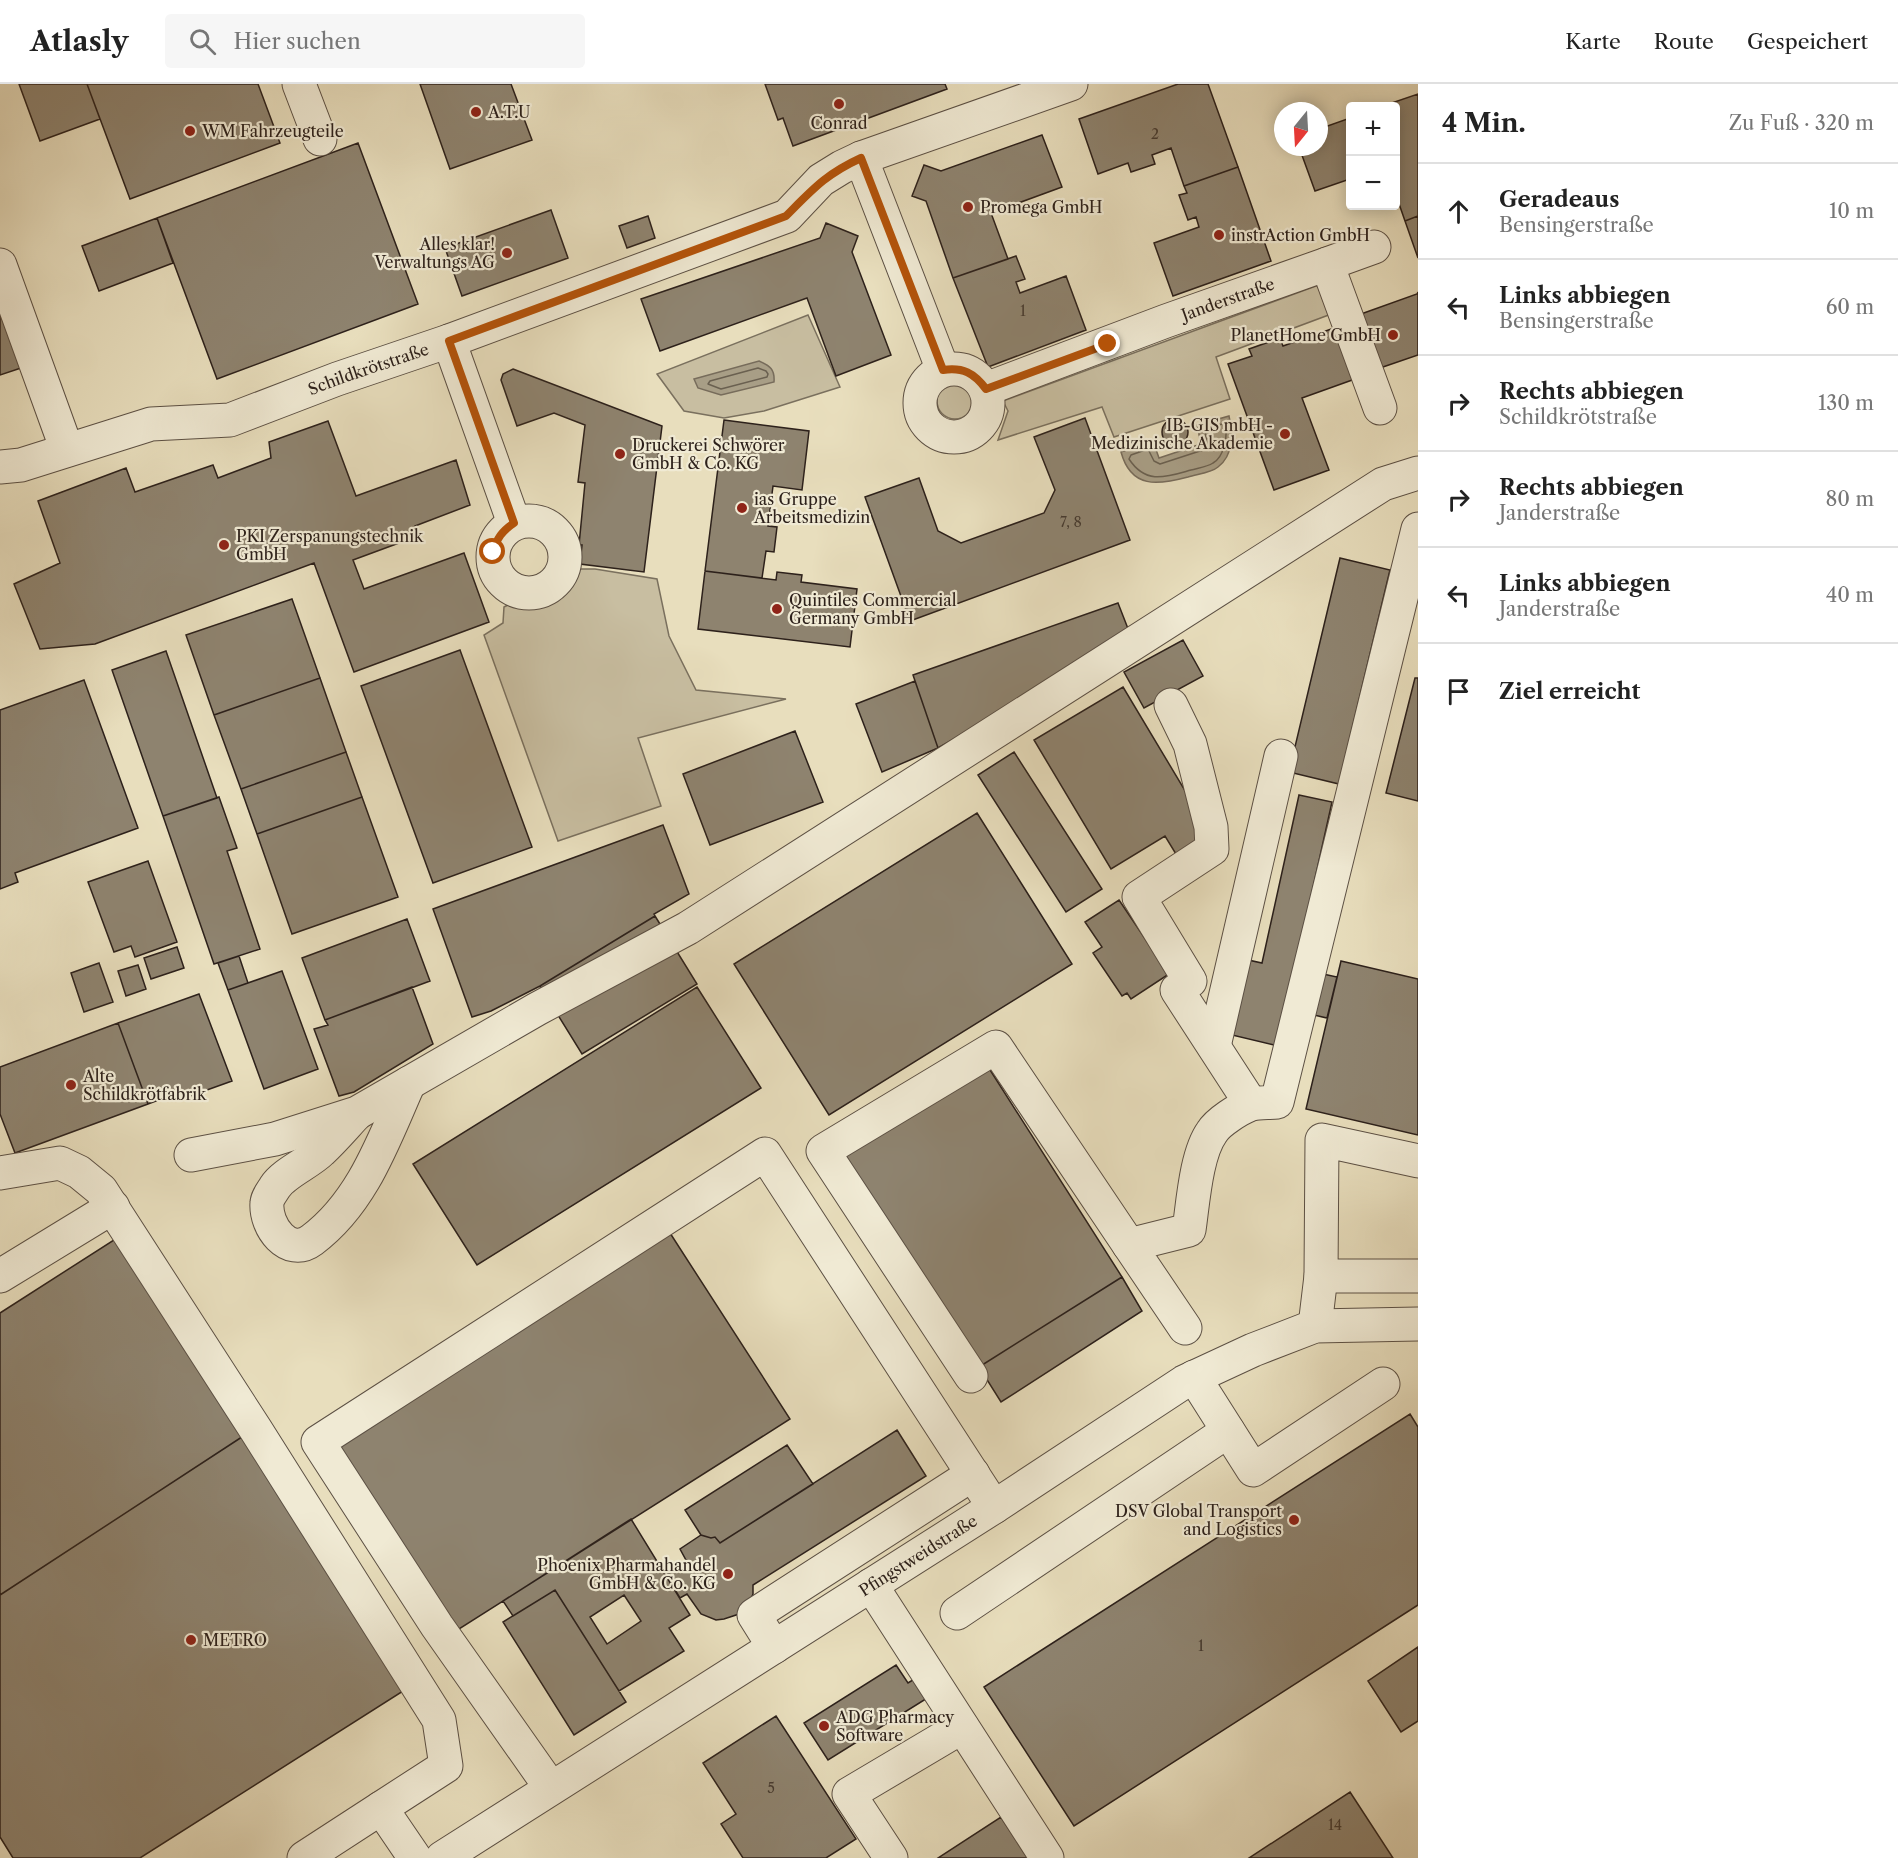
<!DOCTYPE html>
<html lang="de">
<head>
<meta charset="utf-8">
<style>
  :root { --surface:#fff; --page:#f6f6f6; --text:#222; --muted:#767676; --line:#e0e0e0 }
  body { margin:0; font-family:"Libre Caslon Text",serif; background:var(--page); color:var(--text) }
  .controls { position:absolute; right:18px; top:18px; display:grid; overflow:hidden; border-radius:6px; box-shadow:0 3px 15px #0003 }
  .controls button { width:54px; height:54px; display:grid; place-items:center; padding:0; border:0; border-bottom:2px solid var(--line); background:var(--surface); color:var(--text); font:30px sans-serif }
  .compass { position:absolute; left:1274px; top:18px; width:54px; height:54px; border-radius:50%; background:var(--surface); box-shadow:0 3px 15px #0003; rotate:198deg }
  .stop { position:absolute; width:18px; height:18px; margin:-14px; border:4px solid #b45309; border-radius:50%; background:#fff }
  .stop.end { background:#b45309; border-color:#fff; box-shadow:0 2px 6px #0008 }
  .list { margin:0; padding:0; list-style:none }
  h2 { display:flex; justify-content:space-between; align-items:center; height:78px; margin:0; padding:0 24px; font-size:26px }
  h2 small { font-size:20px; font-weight:400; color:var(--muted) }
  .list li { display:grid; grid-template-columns:39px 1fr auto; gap:18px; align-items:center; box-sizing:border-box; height:96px; padding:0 24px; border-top:2px solid var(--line) }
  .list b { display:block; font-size:22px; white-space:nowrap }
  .list p { margin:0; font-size:20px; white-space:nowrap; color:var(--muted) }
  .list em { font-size:20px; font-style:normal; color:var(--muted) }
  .icon { flex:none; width:33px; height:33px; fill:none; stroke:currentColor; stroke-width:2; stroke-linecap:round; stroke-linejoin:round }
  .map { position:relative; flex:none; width:1418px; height:1774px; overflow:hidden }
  header { display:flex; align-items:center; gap:36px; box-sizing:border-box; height:84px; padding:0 30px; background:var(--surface); border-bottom:2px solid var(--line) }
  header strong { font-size:28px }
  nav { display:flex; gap:33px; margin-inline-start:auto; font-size:21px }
  .search { width:420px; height:54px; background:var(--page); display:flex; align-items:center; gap:15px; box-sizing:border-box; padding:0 21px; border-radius:6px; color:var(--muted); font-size:22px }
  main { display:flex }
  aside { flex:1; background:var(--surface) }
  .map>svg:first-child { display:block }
</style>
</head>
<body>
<header>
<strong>Atlasly</strong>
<div class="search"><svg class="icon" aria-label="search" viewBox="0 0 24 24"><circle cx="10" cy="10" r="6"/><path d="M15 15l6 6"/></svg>Hier suchen</div>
<nav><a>Karte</a><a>Route</a><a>Gespeichert</a></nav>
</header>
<main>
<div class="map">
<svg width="1418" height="1774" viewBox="0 0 1418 1774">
  <rect width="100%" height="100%" fill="#e8debd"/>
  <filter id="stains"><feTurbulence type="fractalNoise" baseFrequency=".00333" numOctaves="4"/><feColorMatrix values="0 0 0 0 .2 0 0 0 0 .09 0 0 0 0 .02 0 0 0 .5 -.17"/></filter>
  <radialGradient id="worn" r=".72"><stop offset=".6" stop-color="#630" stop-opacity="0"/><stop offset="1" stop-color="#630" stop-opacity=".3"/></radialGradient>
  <path fill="#c8bea1" stroke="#7a705e" stroke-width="1.5" d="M1324 199 1334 229 1216 273 1230 315 1114 353 1102 323 998 356 1008 327 1003 317Z
    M808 231 840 303 764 327 724 334 684 327 657 290Z
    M937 317a18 18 0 1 1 36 0a18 18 0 1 1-36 0Z
    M574 485H595L657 495 669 552 696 606 786 615 638 654 661 722 558 757 484 551 503 539 504 523C513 518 516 518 526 519 551 520 563 505 574 485Z"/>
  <path fill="#a89e86" stroke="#776c5b" stroke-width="1.5" d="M759 277C770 282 775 285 774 298L721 311 698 304 694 295Z
    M1229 332C1233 348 1234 371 1218 383 1211 389 1197 390 1188 393 1158 401 1131 405 1121 368L1153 357 1159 374 1201 360 1197 341Z"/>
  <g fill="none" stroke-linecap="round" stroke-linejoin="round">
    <path stroke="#6a6050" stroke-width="1.5" d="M758 284 766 287 768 290 767 293 721 305 708 300 710 297Z
      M1222 340 1225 341C1228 352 1224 373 1213 379 1207 383 1198 384 1191 386 1166 393 1146 401 1129 375L1131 371 1148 365 1154 377 1160 380 1203 366 1207 360 1205 346Z"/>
  </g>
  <path fill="#8e836f" stroke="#2d211b" stroke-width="1.5" fill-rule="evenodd" d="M19 0H87L100 35 40 57Z
    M87 0H258L280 59 130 115Z
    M420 0H511L532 56 450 85Z
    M765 0H945L947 5 793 62 783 34 778 36Z
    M1178 0H1208L1238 83 1184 102 1171 64 1152 71 1155 80 1131 88 1128 79 1098 90 1079 35Z
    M1418 10V132L1405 137 1396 111V22H1383Z
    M1350 34V95L1315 107 1299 63H1319V45Z
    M1042 51 1062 103 991 129 1008 175 953 194 926 117 912 112 924 81 941 87Z
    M358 59 418 220 217 295 157 134Z
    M1238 83 1271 177 1173 212 1154 159 1199 143 1196 133 1188 136 1179 111 1187 109 1184 102Z
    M551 126 568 174 462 212 445 164Z
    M648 132 655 154 627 164 619 142Z
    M1418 132V174L1405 137Z
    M157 134 173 179 99 207 82 162Z
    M826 139 858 152 852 168 891 271 836 292 807 214 660 267 641 215 820 154Z
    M1016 172 1025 195 1016 198 1020 209 1066 192 1086 246 988 283 953 194Z
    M1418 208V271L1380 284 1361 230 1417 210Z
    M0 216 24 283 0 291Z
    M1337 243 1355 295 1302 314 1329 386 1274 406 1228 280 1252 272 1249 265 1280 254 1283 262Z
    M513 285 662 342 644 488 580 480 582 461H579L585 399 578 398 585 341 554 329 517 342 501 296 503 290Z
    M1085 334 1130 456 910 537 865 413 919 394 938 447 961 459 1044 429 1055 406 1034 353Z
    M1162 348a13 13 0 1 1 26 0a13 13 0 1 1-26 0Z
    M724 336 809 347 802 406 773 402 768 442 777 443 774 468 766 467 762 494 705 487Z
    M328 337 356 412 456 376 470 421 415 442 418 452 353 476 364 505 464 469 489 538 354 588 314 479 95 560 40 565 14 500 60 479 38 417 126 384 135 408 213 381 218 394 271 374 269 358Z
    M1340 474 1390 486 1339 700 1289 688Z
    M705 487 776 496 777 488 802 491 801 498 857 505 850 563 698 545Z
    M292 515 320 594 214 631 186 551Z
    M1118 519 1132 555 938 664 913 591Z
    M1183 556 1203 592 1144 624 1124 588Z
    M460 566 532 763 433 799 361 602Z
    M166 567 217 714 163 732 112 586Z
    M320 594 346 668 241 705 214 631Z
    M1415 594H1418V717L1386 709Z
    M84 596 138 744 15 789 18 798 0 805V626Z
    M915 597 938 664 882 688 856 620Z
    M1123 603 1202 735 1205 760 1179 775 1165 752 1111 785 1034 656Z
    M795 647 823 718 710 761 683 690Z
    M346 668 362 713 257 750 241 705Z
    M1014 668 1102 805 1066 828 978 691Z
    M1299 711 1332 718 1278 962 1232 951 1248 876 1262 879Z
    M219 713 237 764 227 767 260 865 214 880 163 732Z
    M362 713 398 813 292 850 257 750Z
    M977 729 1072 880 829 1031 734 880Z
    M663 741 689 810 654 830 655 832 540 902 491 927 472 933 433 825Z
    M148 777 177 858 135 873 131 862 114 868 88 798Z
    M1119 816 1169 890 1131 915 1127 909 1122 912 1093 869 1102 863 1085 838Z
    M655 832 697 900 582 970 540 902Z
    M407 835 430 897 325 936 302 874Z
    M177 863 184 884 151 895 144 874Z
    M239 872 248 899 228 906 218 879Z
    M1341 877 1418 895V1051L1306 1025Z
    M99 879 113 918 84 928 71 889Z
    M138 881 146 905 126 912 118 887Z
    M282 887 318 985 264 1005 228 906Z
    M1314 888 1337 893 1327 934 1305 929Z
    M412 903 433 960 354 1008 339 1012 314 945 328 941 325 936Z
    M697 903 761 1004 477 1181 413 1080Z
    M199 910 232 997 179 1016 177 1009 148 1020 118 939Z
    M118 939 148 1020 15 1069 0 1030V983Z
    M985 978 1122 1193 979 1283 843 1068Z
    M670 1149 790 1335 448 1552 330 1366Z
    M117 1154 248 1349 0 1511V1229Z
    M1122 1193 1142 1227 1001 1318 979 1283Z
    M1410 1330 1418 1343V1521L1074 1742 984 1603Z
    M897 1346 926 1392 753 1501V1510L748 1522 739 1530 724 1535 716 1536 701 1530 687 1510 680 1514 666 1491 687 1478 680 1465 701 1451 711 1454 715 1453 720 1459Z
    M248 1349 411 1602 140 1774H13L0 1753V1511Z
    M787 1361 813 1400 720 1459 715 1453 711 1454 701 1451 685 1426Z
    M631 1435 690 1531 669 1544 684 1567 619 1607 555 1506 513 1532 503 1517ZM624 1511 641 1537 607 1560 590 1533Z
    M555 1506 626 1618 574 1651 503 1538Z
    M1418 1563V1637L1401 1648 1368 1597Z
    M896 1581 908 1599 916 1594 929 1613 828 1676 804 1639Z
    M776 1632 856 1755 826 1774H743L721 1740 736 1730 703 1679Z
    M1350 1708 1393 1774H1249Z
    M1001 1733 1028 1774H938Z"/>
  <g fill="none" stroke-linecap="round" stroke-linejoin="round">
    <defs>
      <g id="minor">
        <path d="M299 0 320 55"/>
        <path d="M861 74 943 286"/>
        <path d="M1327 180 1374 163"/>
        <path d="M0 181 67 366"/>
        <path d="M449 257 514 439"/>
        <circle cx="954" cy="319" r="34"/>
        <path id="s1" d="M986 305 1166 237 1327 180 1380 324"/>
        <path id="s2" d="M0 383 21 381 151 340 230 336 337 295 449 257 787 132 821 96 842 83 861 74 1071 0"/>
        <circle cx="529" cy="473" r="36"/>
        <path d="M1171 621 1190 660 1211 743 1212 765 1139 813 1190 897 1177 906 1251 1020"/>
        <path d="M1214 962 1281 672"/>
        <path d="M356 1030C344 1043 333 1056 321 1067 309 1079 284 1089 275 1103 272 1108 267 1114 267 1119 265 1142 288 1174 312 1156 363 1118 384 1055 409 999"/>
        <path d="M191 1071 275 1055 357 1029 537 925 688 844 1383 400 1418 389"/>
        <path d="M0 1089 60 1079 79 1088 101 1106 256 1346 439 1636 446 1682 381 1724 415 1774"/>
        <path d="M0 1192 113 1123"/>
        <path d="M1321 1192H1418"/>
        <path d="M1315 1242 1321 1192 1322 1056 1418 1077"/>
        <path d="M1185 1244 1129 1161 1189 1146C1193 1119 1196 1070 1212 1048 1218 1038 1239 1025 1249 1021 1257 1018 1268 1019 1277 1018L1418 445"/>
        <path d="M971 1292 823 1067 996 963 1129 1161"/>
        <path d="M1194 1293 1253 1386 1383 1300"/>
        <path d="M871 1501 1047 1774"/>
        <path d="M957 1529 1228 1347"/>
        <path d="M774 1563 754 1531 973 1390"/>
        <path d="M551 1704 437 1542 318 1358 765 1070 994 1423"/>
        <path d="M304 1774 381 1724"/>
        <path id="s3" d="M442 1774 994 1423 1184 1298 1253 1266 1315 1242 1418 1240"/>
        <path d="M891 1774 849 1710 962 1643"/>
      </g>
    </defs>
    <use href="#minor" stroke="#5c5044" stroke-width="35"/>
    <use href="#minor" stroke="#f0ead4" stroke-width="33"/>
  </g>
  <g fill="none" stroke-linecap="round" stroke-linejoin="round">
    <path stroke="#b45309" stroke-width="8" d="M493 468C497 454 502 447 514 439L449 257 786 132C813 105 826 90 861 74L943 286C963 283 974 289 986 305L1108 260"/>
  </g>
  <g fill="#8f2418" stroke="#f0ead4" stroke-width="2">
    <circle cx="839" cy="20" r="6"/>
    <circle cx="476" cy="28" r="6"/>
    <circle cx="190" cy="47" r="6"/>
    <circle cx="968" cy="123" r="6"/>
    <circle cx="1219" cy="151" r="6"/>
    <circle cx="507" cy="169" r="6"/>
    <circle cx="1393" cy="251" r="6"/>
    <circle cx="1285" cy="350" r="6"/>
    <circle cx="620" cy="370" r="6"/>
    <circle cx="742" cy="424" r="6"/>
    <circle cx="224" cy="461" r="6"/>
    <circle cx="777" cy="525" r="6"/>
    <circle cx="71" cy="1001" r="6"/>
    <circle cx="1294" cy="1436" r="6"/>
    <circle cx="728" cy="1490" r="6"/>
    <circle cx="191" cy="1556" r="6"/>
    <circle cx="824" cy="1642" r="6"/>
  </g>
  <g text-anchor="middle" stroke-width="4.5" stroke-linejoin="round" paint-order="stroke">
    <g font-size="14" fill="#453a30">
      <text x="1155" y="55">2</text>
      <text x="1023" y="232">1</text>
      <text x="1071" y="443">7, 8</text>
      <text x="1201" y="1567">1</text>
      <text x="771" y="1709">5</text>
      <text x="1335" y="1746">14</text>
    </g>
    <g font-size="16" fill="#2d211b" stroke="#f0ead4" text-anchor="start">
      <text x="488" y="34">A.T.U</text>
      <text x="839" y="45" text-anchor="middle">Conrad</text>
      <text x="202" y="53">WM Fahrzeugteile</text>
      <text x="980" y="129">Promega GmbH</text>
      <text x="1231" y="157">instrAction GmbH</text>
      <text x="495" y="166" text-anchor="end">Alles klar!<tspan x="495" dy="18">Verwaltungs AG</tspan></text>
      <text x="1381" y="257" text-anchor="end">PlanetHome GmbH</text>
      <text x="1273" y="347" text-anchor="end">IB-GIS mbH -<tspan x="1273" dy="18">Medizinische Akademie</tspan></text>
      <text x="632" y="367">Druckerei Schwörer<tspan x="632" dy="18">GmbH &amp; Co. KG</tspan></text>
      <text x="754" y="421">ias Gruppe<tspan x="754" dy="18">Arbeitsmedizin</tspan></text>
      <text x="236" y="458">PKI Zerspanungstechnik<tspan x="236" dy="18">GmbH</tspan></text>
      <text x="789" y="522">Quintiles Commercial<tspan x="789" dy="18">Germany GmbH</tspan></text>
      <text x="83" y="998">Alte<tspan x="83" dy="18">Schildkrötfabrik</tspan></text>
      <text x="1282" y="1433" text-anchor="end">DSV Global Transport<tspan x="1282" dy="18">and Logistics</tspan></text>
      <text x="716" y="1487" text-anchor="end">Phoenix Pharmahandel<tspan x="716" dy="18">GmbH &amp; Co. KG</tspan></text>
      <text x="203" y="1562">METRO</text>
      <text x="836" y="1639">ADG Pharmacy<tspan x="836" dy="18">Software</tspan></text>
    </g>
    <g font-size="16" fill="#2d211b" stroke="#f0ead4">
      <text dy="6" stroke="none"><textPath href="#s1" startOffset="258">Janderstraße</textPath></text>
      <text dy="6" stroke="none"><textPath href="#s2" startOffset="384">Schildkrötstraße</textPath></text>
      <text dy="6" stroke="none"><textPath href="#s3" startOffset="564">Pfingstweidstraße</textPath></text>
    </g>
  </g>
  <rect width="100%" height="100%" filter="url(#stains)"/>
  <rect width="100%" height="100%" fill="url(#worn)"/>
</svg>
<div class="controls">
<button>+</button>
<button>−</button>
</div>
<svg class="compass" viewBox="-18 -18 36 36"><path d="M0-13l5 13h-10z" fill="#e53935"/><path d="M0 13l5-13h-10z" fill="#767676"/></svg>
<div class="stop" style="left:493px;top:468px"></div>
<div class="stop end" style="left:1108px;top:260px"></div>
</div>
<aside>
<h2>4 Min.<small>Zu Fuß · 320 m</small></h2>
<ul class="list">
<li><svg class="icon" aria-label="ahead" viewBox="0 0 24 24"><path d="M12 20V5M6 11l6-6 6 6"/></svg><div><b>Geradeaus</b><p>Bensingerstraße</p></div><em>10 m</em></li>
<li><svg class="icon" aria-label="left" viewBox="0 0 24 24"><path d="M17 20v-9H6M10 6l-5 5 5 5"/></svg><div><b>Links abbiegen</b><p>Bensingerstraße</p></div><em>60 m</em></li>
<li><svg class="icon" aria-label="right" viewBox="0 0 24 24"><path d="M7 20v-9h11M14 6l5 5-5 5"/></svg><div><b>Rechts abbiegen</b><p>Schildkrötstraße</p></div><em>130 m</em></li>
<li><svg class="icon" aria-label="right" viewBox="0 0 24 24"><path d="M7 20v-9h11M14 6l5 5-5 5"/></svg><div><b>Rechts abbiegen</b><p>Janderstraße</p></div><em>80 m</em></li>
<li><svg class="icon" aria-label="left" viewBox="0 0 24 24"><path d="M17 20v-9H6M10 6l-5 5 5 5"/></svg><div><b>Links abbiegen</b><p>Janderstraße</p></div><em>40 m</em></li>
<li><svg class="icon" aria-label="arrive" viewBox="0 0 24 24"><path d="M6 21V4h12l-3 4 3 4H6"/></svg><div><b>Ziel erreicht</b></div></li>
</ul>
</aside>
</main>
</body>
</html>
